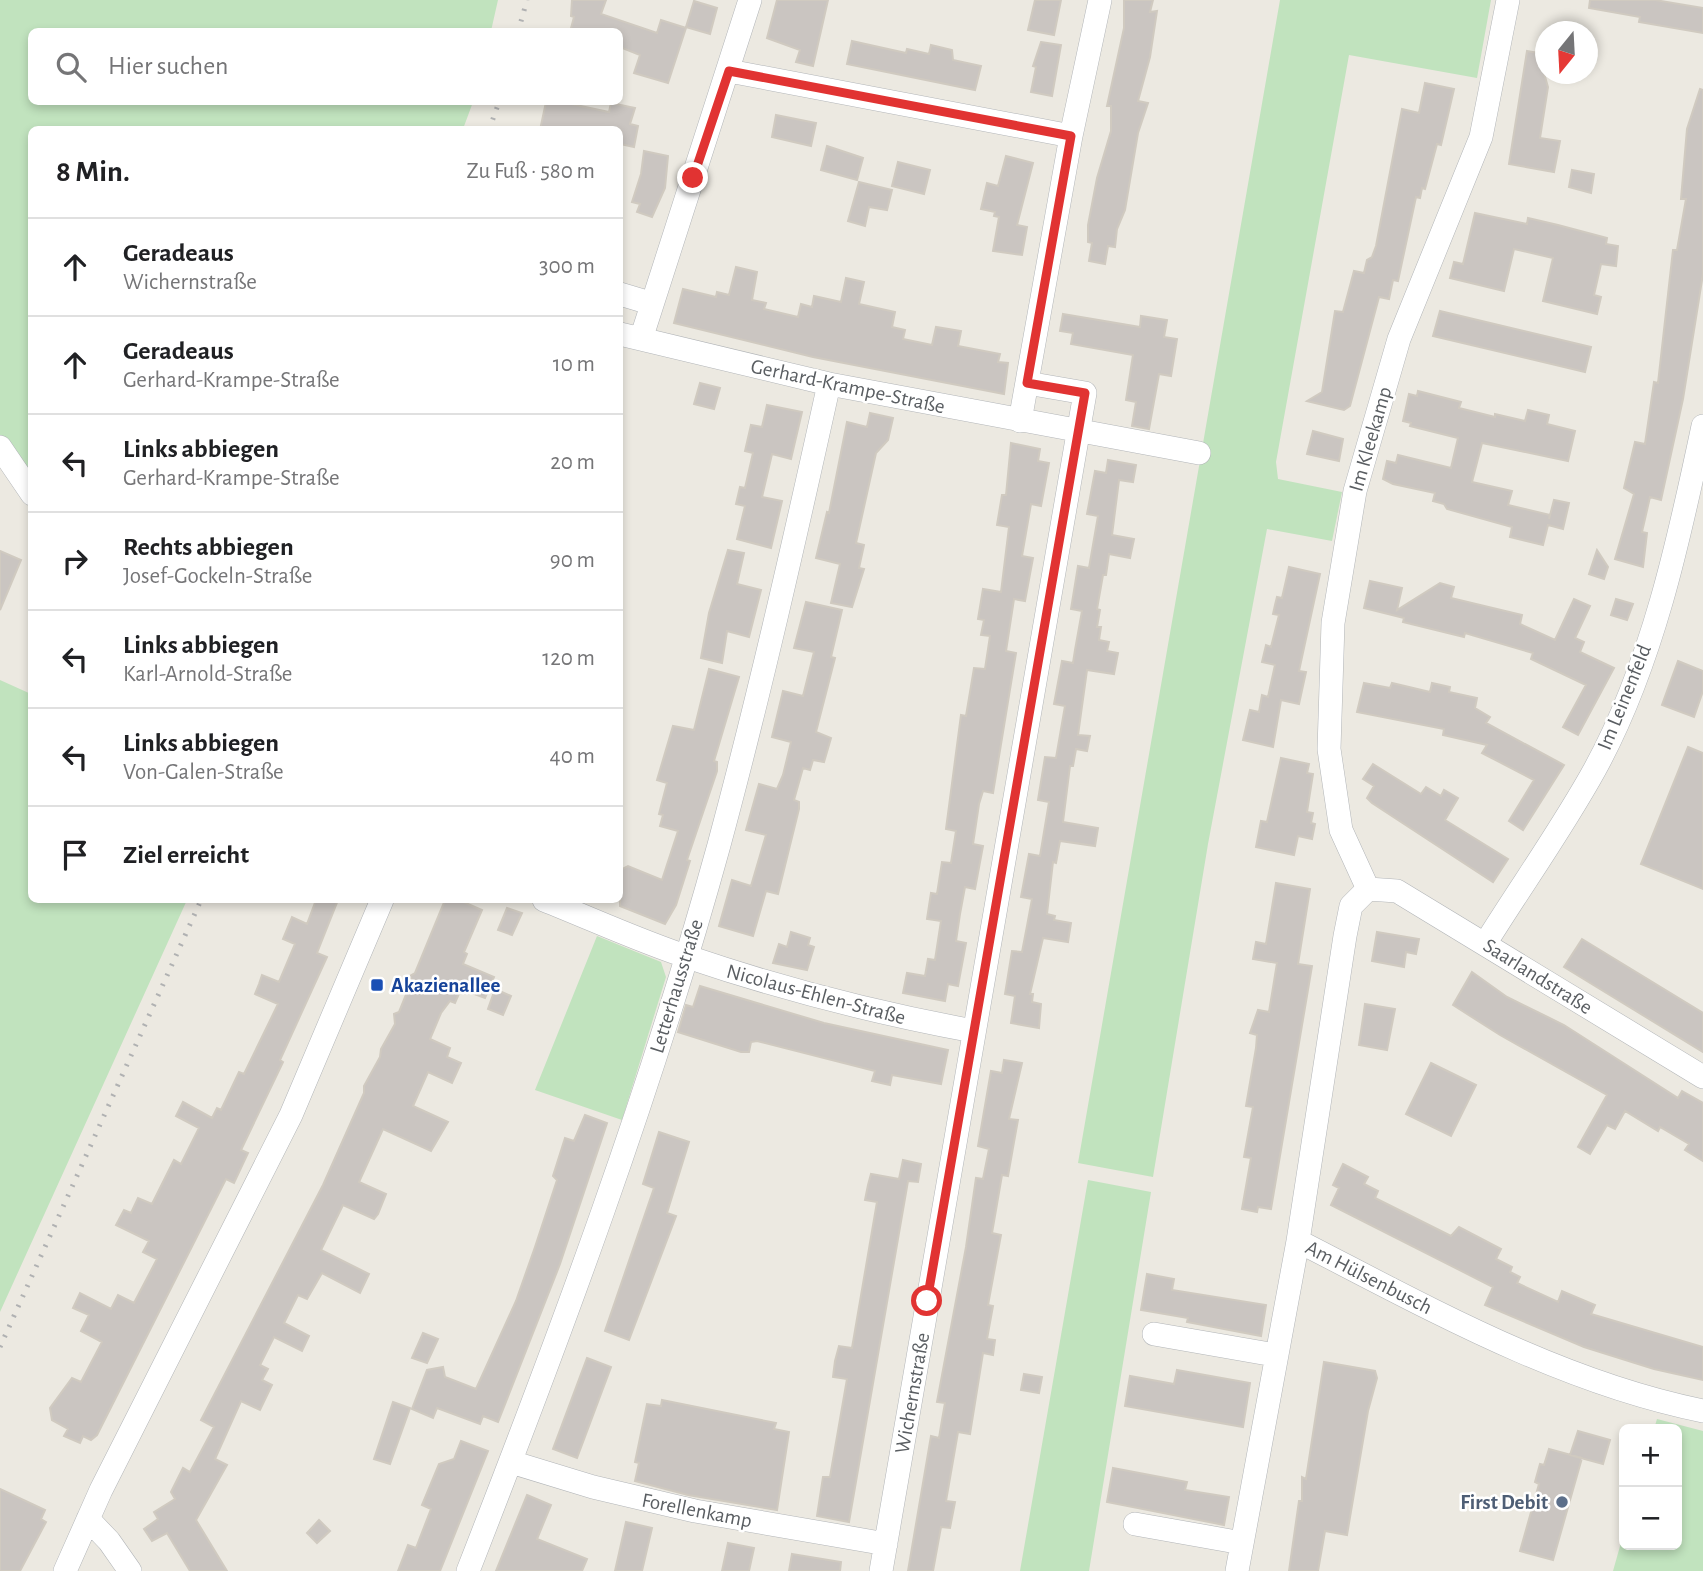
<!DOCTYPE html>
<html lang="de">
<head>
<meta charset="utf-8">
<style>
  :root { --surface:#fff; --page:#f2f2f2; --text:#202124; --muted:#757577; --line:#e0e0e0 }
  body { margin:0; font-family:"Alegreya Sans",sans-serif; background:var(--page); color:var(--text) }
  .controls { position:absolute; right:21px; bottom:21px; display:grid; overflow:hidden; border-radius:10px; box-shadow:0 4px 10px #0003 }
  .controls button { width:63px; height:63px; display:grid; place-items:center; padding:0; border:0; border-bottom:2px solid var(--line); background:var(--surface); color:var(--text); font:35px sans-serif }
  .compass { position:absolute; left:1535px; top:21px; width:63px; height:63px; border-radius:50%; background:var(--surface); box-shadow:0 4px 10px #0003; rotate:198deg }
  .stop { position:absolute; width:21px; height:21px; margin:-16px; border:5px solid #e13332; border-radius:50%; background:#fff }
  .stop.end { background:#e13332; border-color:#fff; box-shadow:0 2px 7px #0008 }
  .list { margin:0; padding:0; list-style:none }
  h2 { display:flex; justify-content:space-between; align-items:center; height:91px; margin:0; padding:0 28px; font-size:30px }
  h2 small { font-size:23px; font-weight:400; color:var(--muted) }
  .list li { display:grid; grid-template-columns:46px 1fr auto; gap:21px; align-items:center; box-sizing:border-box; height:98px; padding:0 28px; border-top:2px solid var(--line) }
  .list b { display:block; font-size:26px; white-space:nowrap }
  .list p { margin:0; font-size:23px; white-space:nowrap; color:var(--muted) }
  .list em { font-size:23px; font-style:normal; color:var(--muted) }
  .icon { flex:none; width:38px; height:38px; fill:none; stroke:currentColor; stroke-width:2; stroke-linecap:round; stroke-linejoin:round }
  .map { position:relative; flex:none; width:1703px; height:1571px; overflow:hidden }
  .search { position:absolute; background:var(--surface); box-shadow:0 4px 10px #0003; left:28px; top:28px; width:595px; height:77px; display:flex; align-items:center; gap:18px; box-sizing:border-box; padding:0 24px; border-radius:10px; color:var(--muted); font-size:26px }
  .panel { position:absolute; background:var(--surface); box-shadow:0 4px 10px #0003; left:28px; top:126px; width:595px; height:777px; border-radius:10px }
  .map>svg:first-child { display:block }
</style>
</head>
<body>
<div class="map">
<svg width="1703" height="1571" viewBox="0 0 1703 1571">
  <rect width="100%" height="100%" fill="#ece9e1"/>
  <path fill="#c1e3be" d="M0 0H498L491 31 32 32V102H473L463 129 32 130 31 486 0 436Z
    M1280 0H1491L1477 78 1349 55 1276 462 1278 479 1342 492 1332 541 1267 529 1208 844 1153 1177 1078 1163Z
    M0 680 31 694 32 900H187L0 1312Z
    M597 936 661 962 666 977 622 1120 535 1090Z
    M1088 1180 1151 1192 1089 1571H1020Z
    M1657 1419 1703 1431V1571H1613L1624 1532V1545H1677V1429H1654Z"/>
  <path fill="#cac5c1" stroke="#d0cac0" stroke-width="2" d="M572 0H606L601 14 657 33 661 20 686 28 668 83 634 73 640 55 620 47V32H570L574 17 571 16Z
    M777 0H828L813 66 796 62 800 50 767 38Z
    M1035 0H1061L1054 35 1028 30Z
    M1124 0H1153L1150 12 1157 11 1150 57 1138 101 1148 103 1138 133 1125 210 1117 229 1115 247 1108 246 1105 264 1089 261 1092 243 1088 242V225L1097 178 1111 131V106H1107L1124 28Z
    M1590 0H1655L1703 8V33L1639 22 1640 17 1589 8Z
    M694 1 717 8 710 34 686 27Z
    M852 41 906 53 907 49 929 54 931 45 952 50 953 60 981 66 975 90 847 64Z
    M1041 42 1061 45 1052 96 1031 92 1036 67 1033 66Z
    M1527 51 1545 54 1544 73 1548 87 1540 138 1560 141 1554 172 1509 164Z
    M1425 83 1454 89 1441 145 1437 144 1425 189 1422 188 1420 198 1416 197 1398 281 1393 280 1389 299 1379 297 1350 406 1344 410 1307 401 1322 392 1335 311 1343 312 1354 271 1364 273 1367 260 1372 257 1376 246 1402 109 1419 113Z
    M1700 89 1703 90V274L1683 399 1661 500 1650 497 1642 532 1647 533 1643 567 1615 559 1634 494 1624 488 1635 442 1645 444 1654 382 1658 383 1673 250H1677L1686 199H1681L1687 129Z
    M546 102H562L609 112 611 103 635 108 630 124 638 126 634 147 620 144V130H540Z
    M776 115 816 123 811 146 772 137Z
    M827 146 863 158 857 180 821 170Z
    M644 151 668 156 665 188 652 217 637 212 640 204 632 202 641 174Z
    M1006 156 1033 163 1017 225 1027 227 1022 255 993 251 999 217 994 216 995 212 981 209 987 183 998 186Z
    M898 162 930 170 924 194 892 186Z
    M1572 170 1594 174 1591 193 1569 187Z
    M859 182 892 190 887 210 869 207 865 226 848 221Z
    M1475 213 1527 224 1528 218 1558 225 1607 238 1606 244 1618 246 1616 266 1601 264 1594 295 1601 297 1597 314 1543 301 1553 258 1514 249 1504 291 1450 278 1454 262 1463 264Z
    M736 267 757 272 752 300 766 303 764 309 798 317 801 304 812 307 814 296 841 302 846 278 864 282 859 304 895 312 892 327 905 330 903 339 932 345 936 327 961 331 958 346 1000 354 998 362 1008 363 1004 394 813 357 674 323 683 289 716 297 717 292 729 295Z
    M1440 311 1591 347 1585 372 1433 336Z
    M1063 314 1140 327 1141 316 1167 320 1164 337 1177 339 1171 376 1159 374 1149 429 1132 426 1136 402 1126 400 1133 355 1071 344 1073 333 1060 331Z
    M700 383 720 388 714 409 694 404Z
    M1418 391 1461 402 1459 408 1495 417V414L1525 421 1528 410 1549 415 1547 424 1575 431 1568 461 1482 443 1472 482 1512 491 1508 505 1550 515 1549 519 1554 500 1569 503 1563 529 1548 525 1543 545 1510 537 1512 527 1447 509 1444 504 1433 501 1435 493 1393 484 1383 479 1387 461 1396 463 1398 455 1451 468 1458 438 1410 426 1411 423 1403 421 1409 394 1417 396Z
    M767 405 802 412 791 459 772 454 762 497 782 501 771 548 737 539 745 506 736 504 740 487 745 488 753 453 745 451 751 425 762 427Z
    M870 413 893 418 888 440 876 453 856 543 864 545 859 568 864 569 852 607 831 603 840 564 816 558 827 512 829 513 847 422 867 427Z
    M1313 431 1343 439 1339 461 1307 454Z
    M1011 443 1040 449 1038 461 1049 463 1041 506 1031 504 1022 556 1033 558 1025 601 1014 599 1006 651 1016 653 993 793 983 791 979 804 973 844 983 846 975 889 965 887 960 914 956 941 966 943 958 986 948 984 945 1001 903 993 907 973 925 976 928 959 935 960 941 921 927 919 931 893 937 894 942 862 951 863 956 831 946 829 961 715 966 716 974 668 985 669 990 636 981 635 984 620 978 619 983 589 1001 592 1009 527 997 525 1002 495H1006Z
    M1108 460 1136 465 1133 482 1119 480 1112 535 1134 539 1130 558 1109 554 1106 575H1103L1097 609 1100 610 1097 627H1101L1099 640 1109 642 1107 651 1118 653 1114 674 1087 670 1078 735 1090 736 1087 751 1076 749 1073 766H1070L1063 822 1098 828 1095 846 1060 841 1056 863 1053 862 1047 914 1055 916 1054 920 1071 923 1068 942 1043 938 1030 994H1033L1032 1002 1041 1004 1039 1028 1011 1023 1015 996 1005 994 1012 951 1022 952 1027 926 1032 899 1021 897 1029 854 1040 856 1049 802 1038 800 1045 757 1056 758 1065 706 1054 704 1062 661 1073 663 1075 650 1082 611 1071 609 1078 566 1089 568 1098 516 1087 514 1095 471 1106 473Z
    M728 550 744 553 737 584 761 590 749 637 727 631 722 663 701 658 709 613Z
    M1597 550 1608 567 1604 579 1589 574Z
    M0 551 21 560 0 610Z
    M1289 567 1320 574 1299 671 1306 672 1299 704 1281 700 1273 747 1243 740 1250 710 1259 712 1262 695 1268 697 1275 665 1262 662 1266 645 1271 647 1279 615 1273 614 1275 605 1277 597 1282 598Z
    M1370 581 1402 588 1397 610 1440 583 1454 587 1451 598 1522 615 1520 624 1555 640 1574 599 1590 606 1575 638 1584 642 1580 652 1614 668 1578 735 1563 727 1586 685 1531 659 1533 653 1465 633 1464 637 1403 622 1404 618 1364 608Z
    M1616 599 1633 604 1627 620 1611 615Z
    M806 602 842 610 831 657 835 658 816 732 831 738 824 762 813 760 810 770 803 768 794 800 799 802V809L778 894 766 891 753 936 719 926 732 880 751 886 766 835 746 830 759 784 777 789 783 775 791 742 772 737 783 691 803 696 814 652 794 648Z
    M1678 661 1703 671V691L1694 717 1662 705Z
    M709 669 739 677 714 761 717 762V771L687 860 690 861 676 905 665 924 620 906V870L628 866 662 880 678 831 660 826 663 815 659 814 667 783 657 780 673 726 694 730Z
    M1364 683 1390 688 1392 683 1430 692 1432 683 1450 687 1449 692 1477 698 1475 708 1490 717 1486 723 1564 765 1523 830 1509 821 1534 780 1482 753 1487 745 1443 735 1444 729 1357 712Z
    M1688 747 1703 753V889L1641 864Z
    M1281 758 1309 764 1307 773 1313 774 1307 812 1313 813 1311 823 1315 824 1312 839 1298 836 1294 855 1256 847 1261 821 1267 822Z
    M1373 764 1421 794 1426 787 1441 796 1444 790 1458 798 1445 820 1508 859 1493 882 1372 803 1367 798 1374 786 1363 779Z
    M1276 883 1310 889 1298 964 1312 966 1271 1209 1258 1207 1257 1212 1242 1209 1251 1158 1244 1157 1253 1107 1246 1106 1256 1048 1257 1035 1250 1033 1258 1010 1269 1012 1277 963 1253 959 1256 942 1266 944Z
    M316 900H338L317 953 327 957 280 1060 283 1062 241 1150 248 1153 234 1183 226 1179 97 1435 91 1440 83 1436 80 1443 64 1436 68 1429 52 1420 50 1408 72 1378 81 1382 102 1342 81 1331 89 1315 73 1308 80 1293 111 1309 118 1295 134 1303 157 1259 143 1252 149 1241 116 1225 124 1210 131 1213 138 1198 152 1204 174 1160 181 1164 199 1128 176 1116 183 1102 212 1118 217 1108 221 1110 239 1072 244 1074 278 1004 255 994 259 984 262 975 279 982 295 944 283 939 292 917 307 924Z
    M445 900H459L482 910 464 952 467 954 463 964 494 977 485 998 461 989 455 1003 450 1001 441 1013 430 1039 450 1048 447 1057 461 1063 452 1083 428 1072 413 1106 448 1122 431 1151 383 1129 359 1182 386 1194 378 1214 374 1219 343 1205 321 1250 369 1274 360 1293 322 1273 307 1299 298 1295 284 1323 309 1336 302 1351 274 1337 260 1365 268 1369 262 1380 272 1385 260 1410 241 1401 215 1459 227 1465 196 1520 227 1571H190L167 1533 152 1541 144 1529 158 1519 154 1512 175 1499 171 1492 183 1468 190 1472 214 1427 201 1420 323 1185 364 1093V1086L380 1057 381 1049 395 1024 394 1014 399 1012 412 980 410 976 415 973Z
    M507 908 522 913 512 935 498 930Z
    M791 932 810 938 808 945 814 947 807 970 773 963 779 944 787 947Z
    M1377 932 1419 939 1416 954 1406 952 1404 967 1372 961Z
    M1582 939 1703 1013V1052L1564 967Z
    M1472 972 1507 997 1564 1025 1678 1098 1682 1091 1703 1103V1161L1685 1150 1689 1144 1660 1127 1658 1131 1625 1111 1615 1129 1607 1125 1590 1154 1578 1147 1607 1095 1500 1035 1453 1005Z
    M700 986 824 1023 948 1050 941 1084 892 1075 890 1085 872 1081 875 1071 757 1041 751 1042 749 1052H741L678 1032 686 1005 693 1007Z
    M495 989 511 996 503 1015 488 1009Z
    M1365 1004 1395 1009 1387 1050 1359 1045Z
    M1004 1060 1022 1063 1009 1119 1018 1120 1014 1142 1008 1176 1002 1175 992 1233 1001 1235 988 1305 993 1306 987 1339 995 1340 993 1355 983 1353 970 1434 958 1432 946 1501 955 1502 950 1528 941 1527 933 1571H908L931 1436 939 1438 942 1420 945 1403 937 1402 966 1247 976 1178 983 1179 989 1149 978 1146 991 1071 1002 1073Z
    M1431 1063 1476 1085 1451 1136 1406 1114Z
    M585 1115 607 1123 560 1264 498 1422 483 1416 480 1424 437 1408 433 1418 412 1409 427 1370 443 1367 445 1377 476 1389 516 1301 535 1247 557 1180 553 1176 565 1138 574 1141Z
    M659 1132 689 1142 667 1213 676 1216 629 1340 605 1331 654 1188 643 1184Z
    M903 1160 921 1164 918 1182 908 1181 849 1522 817 1516 823 1477H830L847 1379 833 1377 835 1361 839 1346 852 1348 877 1202 865 1200 868 1185 871 1174 899 1179Z
    M1343 1164 1368 1177 1364 1184 1378 1191 1375 1198 1451 1236 1459 1227 1501 1249 1496 1259 1512 1267 1510 1272 1520 1277 1517 1283 1558 1302 1562 1291 1595 1305 1591 1314 1703 1347V1380L1654 1369 1584 1347 1485 1305 1493 1287 1331 1205 1339 1188 1333 1185Z
    M1147 1274 1174 1279 1172 1290 1266 1305 1261 1336 1187 1322 1188 1318 1141 1310Z
    M423 1333 438 1339 427 1363 412 1358Z
    M587 1358 611 1367 577 1458 553 1449Z
    M1324 1362 1375 1371 1377 1378 1368 1411 1347 1535 1325 1531 1318 1571H1289L1299 1501H1302V1477L1306 1479Z
    M1177 1370 1250 1383 1243 1427 1125 1406 1130 1376 1174 1384Z
    M1024 1374 1042 1377 1039 1393 1021 1390Z
    M662 1400 776 1423 774 1429 789 1432 777 1510 688 1495 635 1481 639 1463 635 1462 647 1404 661 1406Z
    M393 1402 410 1408 390 1464 374 1459Z
    M1578 1431 1610 1440 1603 1464 1570 1455Z
    M461 1441 488 1451 440 1571H398L408 1545 416 1548 431 1509 422 1505 439 1464 454 1459Z
    M1549 1449 1582 1458 1553 1560 1520 1551 1539 1484 1535 1482 1540 1464 1544 1465Z
    M1113 1468 1187 1482 1185 1490 1229 1497 1224 1525 1107 1502Z
    M0 1489 45 1510 41 1519 46 1522 20 1571H0Z
    M527 1495 551 1505 537 1539 587 1559 582 1571H496Z
    M319 1520 330 1531 317 1543 307 1533Z
    M626 1522 652 1528 642 1571H615Z
    M728 1543 754 1548 749 1571H722Z
    M792 1554 841 1562 840 1571H789Z"/>
  <g fill="none" stroke-linecap="round" stroke-linejoin="round">
    <defs>
      <path id="street" d="M729 71 1071 136
        M620 294 650 303
        M620 334 829 384 1199 453
        M641 339 750 0
        M1020 421 1071 136 1100 0
        M0 447 32 494
        M1368 889 1341 830 1329 749 1333 623 1355 491 1399 339 1481 137 1508 0
        M544 900C592 919 639 941 688 957 782 989 876 1013 973 1031
        M1485 944C1521 886 1562 829 1595 769 1652 665 1679 540 1703 426
        M1703 1077 1397 891 1368 889 1351 906 1345 936 1298 1241C1427 1307 1559 1382 1703 1411
        M1154 1334 1275 1355
        M511 1462 593 1487 695 1511 886 1544
        M88 1519 109 1541 130 1571
        M1135 1524 1242 1543
        M65 1571 101 1490 291 1115 382 900
        M468 1571C561 1333 651 1092 719 845 760 693 795 538 829 384
        M881 1571 1085 393 1027 383
        M1237 1571 1298 1241"/>
    </defs>
    <use href="#street" stroke="#b2b5b8" stroke-width="24"/>
    <use href="#street" stroke="#fff" stroke-width="23"/>
    <path stroke="#b0b1b2" stroke-width="5" stroke-dasharray="2 9" stroke-linecap="butt" d="M518 32 527 0
      M489 130 499 102
      M0 1347 201 900"/>
  </g>
  <g fill="none" stroke-linecap="round" stroke-linejoin="round">
    <path stroke="#e13332" stroke-width="9" d="M693 178 729 71 1071 136 1027 383 1085 393 927 1301"/>
  </g>
  <rect fill="#1a4fb4" stroke="#fff" stroke-width="2.5" x="370" y="978" width="14" height="14" rx="3.5"/>
  <circle fill="#5c6f8a" stroke="#fff" stroke-width="2.5" cx="1562" cy="1502" r="7"/>
  <g text-anchor="middle" stroke-width="5" stroke-linejoin="round" paint-order="stroke">
    <g font-size="21" fill="#5a5e62" stroke="#fff">
      <text transform="translate(848 386) rotate(12)" y="7">Gerhard-Krampe-Straße</text>
      <text transform="translate(1370 439) rotate(-74)" y="7">Im Kleekamp</text>
      <text transform="translate(1624 697) rotate(-68)" y="7">Im Leinenfeld</text>
      <text transform="translate(1538 976) rotate(32)" y="7">Saarlandstraße</text>
      <text transform="translate(676 986) rotate(-73)" y="7">Letterhausstraße</text>
      <text transform="translate(816 994) rotate(15)" y="7">Nicolaus-Ehlen-Straße</text>
      <text transform="translate(1369 1277) rotate(27)" y="7">Am Hülsenbusch</text>
      <text transform="translate(912 1393) rotate(-80)" y="7">Wichernstraße</text>
      <text transform="translate(697 1510) rotate(11)" y="7">Forellenkamp</text>
    </g>
    <g font-size="21" font-weight="bold" fill="#164399" stroke="#fff" text-anchor="start">
      <text x="391" y="992">Akazienallee</text>
    </g>
    <g font-size="21" font-weight="bold" fill="#4e5e75" stroke="#fff" text-anchor="end">
      <text x="1548" y="1509">First Debit</text>
    </g>
  </g>
</svg>
<div class="controls">
<button>+</button>
<button>−</button>
</div>
<svg class="compass" viewBox="-18 -18 36 36"><path d="M0-13l5 13h-10z" fill="#e53935"/><path d="M0 13l5-13h-10z" fill="#757577"/></svg>
<div class="stop" style="left:927px;top:1301px"></div>
<div class="stop end" style="left:693px;top:178px"></div>
<div class="search"><svg class="icon" aria-label="search" viewBox="0 0 24 24"><circle cx="10" cy="10" r="6"/><path d="M15 15l6 6"/></svg>Hier suchen</div>
<section class="panel">
<h2>8 Min.<small>Zu Fuß · 580 m</small></h2>
<ul class="list">
<li><svg class="icon" aria-label="ahead" viewBox="0 0 24 24"><path d="M12 20V5M6 11l6-6 6 6"/></svg><div><b>Geradeaus</b><p>Wichernstraße</p></div><em>300 m</em></li>
<li><svg class="icon" aria-label="ahead" viewBox="0 0 24 24"><path d="M12 20V5M6 11l6-6 6 6"/></svg><div><b>Geradeaus</b><p>Gerhard-Krampe-Straße</p></div><em>10 m</em></li>
<li><svg class="icon" aria-label="left" viewBox="0 0 24 24"><path d="M17 20v-9H6M10 6l-5 5 5 5"/></svg><div><b>Links abbiegen</b><p>Gerhard-Krampe-Straße</p></div><em>20 m</em></li>
<li><svg class="icon" aria-label="right" viewBox="0 0 24 24"><path d="M7 20v-9h11M14 6l5 5-5 5"/></svg><div><b>Rechts abbiegen</b><p>Josef-Gockeln-Straße</p></div><em>90 m</em></li>
<li><svg class="icon" aria-label="left" viewBox="0 0 24 24"><path d="M17 20v-9H6M10 6l-5 5 5 5"/></svg><div><b>Links abbiegen</b><p>Karl-Arnold-Straße</p></div><em>120 m</em></li>
<li><svg class="icon" aria-label="left" viewBox="0 0 24 24"><path d="M17 20v-9H6M10 6l-5 5 5 5"/></svg><div><b>Links abbiegen</b><p>Von-Galen-Straße</p></div><em>40 m</em></li>
<li><svg class="icon" aria-label="arrive" viewBox="0 0 24 24"><path d="M6 21V4h12l-3 4 3 4H6"/></svg><div><b>Ziel erreicht</b></div></li>
</ul>
</section>
</div>
</body>
</html>
